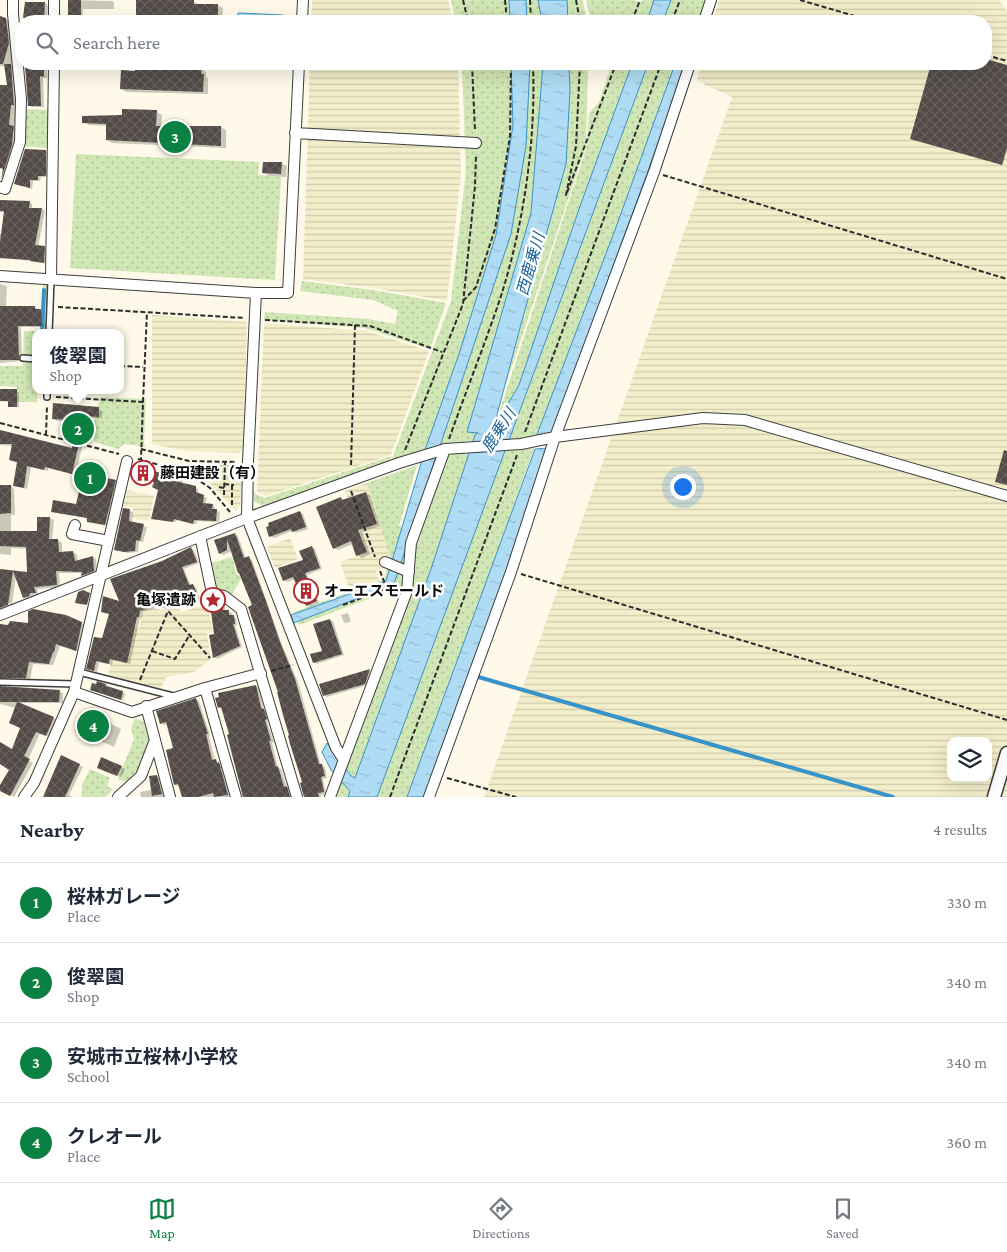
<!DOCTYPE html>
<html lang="en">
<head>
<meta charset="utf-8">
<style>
  :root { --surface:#fff; --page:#f6f6f7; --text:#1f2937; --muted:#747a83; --line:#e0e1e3; --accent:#0b8043 }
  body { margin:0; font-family:"Crimson Pro","Noto Sans JP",serif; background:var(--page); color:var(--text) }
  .controls { position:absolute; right:15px; bottom:15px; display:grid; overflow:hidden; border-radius:10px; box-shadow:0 5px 20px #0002 }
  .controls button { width:45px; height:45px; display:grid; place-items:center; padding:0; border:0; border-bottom:1px solid var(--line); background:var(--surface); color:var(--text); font:25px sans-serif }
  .you { position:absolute; left:682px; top:486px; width:18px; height:18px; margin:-12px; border:4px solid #fff; border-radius:50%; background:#1a73e8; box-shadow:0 0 0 8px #1a73e833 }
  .badge { display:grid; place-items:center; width:32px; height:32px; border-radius:50%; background:var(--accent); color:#fff; font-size:16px; font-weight:700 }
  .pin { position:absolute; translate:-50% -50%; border:2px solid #fff; box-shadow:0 1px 5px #0006 }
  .popup { position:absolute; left:32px; top:329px; width:92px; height:65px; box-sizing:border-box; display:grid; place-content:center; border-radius:10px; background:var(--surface); filter:drop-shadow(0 1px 4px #0005); font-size:16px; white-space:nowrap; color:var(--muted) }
  .popup b { font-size:19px; color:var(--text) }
  .popup::after { content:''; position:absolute; left:50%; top:100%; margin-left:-10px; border:10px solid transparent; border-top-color:var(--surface) }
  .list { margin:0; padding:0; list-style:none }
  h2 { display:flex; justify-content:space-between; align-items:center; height:65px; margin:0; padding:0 20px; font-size:21px }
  h2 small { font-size:16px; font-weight:400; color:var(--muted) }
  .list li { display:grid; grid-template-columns:32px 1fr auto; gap:15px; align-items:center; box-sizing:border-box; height:80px; padding:0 20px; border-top:1px solid var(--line) }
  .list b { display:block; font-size:19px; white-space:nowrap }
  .list p { margin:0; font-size:16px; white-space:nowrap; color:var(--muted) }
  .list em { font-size:16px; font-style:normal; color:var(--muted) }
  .icon { flex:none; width:28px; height:28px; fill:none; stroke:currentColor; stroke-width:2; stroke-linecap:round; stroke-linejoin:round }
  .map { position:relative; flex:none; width:1007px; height:797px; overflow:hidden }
  .search { position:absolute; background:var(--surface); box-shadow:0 5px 20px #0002; left:15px; right:15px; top:15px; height:55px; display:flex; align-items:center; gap:12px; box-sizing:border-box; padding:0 18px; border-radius:20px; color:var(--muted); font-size:19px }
  .sheet { height:385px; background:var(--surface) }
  nav { display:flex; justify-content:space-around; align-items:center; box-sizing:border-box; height:70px; border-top:1px solid var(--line); background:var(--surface); font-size:14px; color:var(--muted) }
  nav a { display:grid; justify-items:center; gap:2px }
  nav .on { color:var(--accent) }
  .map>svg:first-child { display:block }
</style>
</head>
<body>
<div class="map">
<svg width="1007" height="797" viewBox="0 0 1007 797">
  <defs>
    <pattern id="farmland-rules" width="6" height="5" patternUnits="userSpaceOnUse" patternTransform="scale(1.25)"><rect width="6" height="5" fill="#f3eeca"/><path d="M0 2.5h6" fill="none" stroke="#cfcbac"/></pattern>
    <pattern id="green-dots" width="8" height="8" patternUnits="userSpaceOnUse" patternTransform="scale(1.25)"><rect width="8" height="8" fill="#d0e6b4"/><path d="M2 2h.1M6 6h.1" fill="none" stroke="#b1c499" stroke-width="1.8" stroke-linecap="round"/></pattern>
    <pattern id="water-ripples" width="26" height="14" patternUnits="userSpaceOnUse" patternTransform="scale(1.25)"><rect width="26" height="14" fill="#afdcf4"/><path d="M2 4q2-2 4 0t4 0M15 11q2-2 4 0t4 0" fill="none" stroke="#95bbd0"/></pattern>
    <pattern id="building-cross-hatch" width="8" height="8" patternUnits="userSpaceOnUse" patternTransform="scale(1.25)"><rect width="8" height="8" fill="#534b47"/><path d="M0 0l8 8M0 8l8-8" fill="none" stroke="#67605d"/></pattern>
  </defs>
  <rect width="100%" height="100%" fill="#fef9e8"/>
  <path fill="url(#farmland-rules)" fill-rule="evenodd" d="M312 0H448L453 21H311Z
    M719 0H999L1007 11V797H484L732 97 697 81 701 64H986V21H713ZM951 741H988V778H951Z
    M310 64H458L461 173 447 301 374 288 303 279Z
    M152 315 247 322 243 450 238 453 186 451 152 444Z
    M264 323 367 331 429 351 391 455 266 496 257 492Z
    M195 464 239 465 242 469 240 507 235 510 208 481 195 474Z
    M367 483 390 557 387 567 376 571 379 580 350 591 340 562 367 552 345 491Z
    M127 490 154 496 149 521 132 518 133 508 120 505 121 500 125 499Z
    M290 538 298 559 275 568 267 547Z
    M208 604 213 632 207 633 211 659 194 672 166 677 161 689 108 676 120 625 139 629 144 607 163 610 179 608 181 612Z"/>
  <path fill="url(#green-dots)" d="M451 0H582L588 21H456Z
    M586 0H632L642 2 643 0H709L702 21H591Z
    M462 64H588L586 146 507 381 477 441 444 443 392 459 451 301 466 171Z
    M612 64H688L554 435 526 437 511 440 499 413 587 146 589 113 599 102Z
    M24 109 48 110V148L23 146Z
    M76 154 259 162 258 175 281 177 275 280 70 268Z
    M302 281 373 290 446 303 430 349 365 328 264 320 265 312 368 319 395 324 398 311 373 300 300 291Z
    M43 284H47L49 287 47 333H41Z
    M24 331H38V333H36V390H37V402H17V387L0 386V366H23Z
    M100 397 146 399 144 444 146 447 125 444 118 449 94 442V421Z
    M534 448 410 797H335L411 589 414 549 447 457 449 454Z
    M392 456 390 460 265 507 251 500 252 484 255 494 265 498Z
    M417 465 399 526 412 531 403 577V586L299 625 294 612 384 579 390 557 367 483Z
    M232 557 237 575H239L241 579 231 596 217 589 215 586 211 563Z
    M135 718 144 722 149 742 138 773 127 782 118 779 134 739 131 729Z
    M90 769 110 778 107 786 113 789 106 797H82V785Z"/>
  <path fill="url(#water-ripples)" stroke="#3893c8" d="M509 0H526L527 21H510Z
    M538 0H567L568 21H542Z
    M654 0H671L663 21H647Z
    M238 13 283 15 282 21H237Z
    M511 64H530L526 146 511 234 440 446 425 450 460 351 496 235 513 125Z
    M543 64H569L570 90 566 164 521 324 497 415 498 421 519 385 579 209 632 64H648L377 797H348L350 791 331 770 322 752 327 743 351 776 355 778 431 569 475 435 478 433 467 432 531 213Z
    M675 64H687L551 436 536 437 615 230Z
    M548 448 488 629 428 797H407L535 449Z
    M436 456 394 584 294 623 291 615 386 581 422 460Z"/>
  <path fill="#0003" d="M69 0 111 1 114 2V9H83V21H69Z
    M137 0 194 2 200 5H217L223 8 222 21H137Z
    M27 3H45L48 5 47 20 24 21Z
    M0 17 12 22 17 108 14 127 19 130 6 182 2 180 4 169 0 167V86H8L5 66H0Z
    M986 60 1007 66V151L1003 164 912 138 933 64H986Z
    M25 64H47V78H43L44 107H32L29 105Z
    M137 64H169L171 69H201L206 72V77L208 78V94L127 92 121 89 136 72Z
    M257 64H285V65Z
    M157 112 162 115 161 128 221 127 226 130V148L112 143 107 140 108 126 89 125 84 122Z
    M46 151 48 153V177H41L40 181H33L32 189 15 184Z
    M281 163 287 166 286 177 269 176 263 173Z
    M0 202H29L32 204V209H42L45 211 38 247 47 249V264L32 261 0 258V234H3L5 212H0Z
    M0 284 7 286 6 307H34L44 312 45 327H21L22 361 0 363Z
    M0 389 19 392V407H11L9 406V402L0 401Z
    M99 409 102 411V418H87V436H85L75 475 48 468V471L31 467 27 489 14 485 18 463 10 460 13 446 0 445V432L73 450V422L57 421 54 419Z
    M152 470 156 473 180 478 183 480 182 484 198 489V494L207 498 205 504 212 505 215 507V510L220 512 219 522 197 521 196 524 177 520 176 522 153 518 159 490 155 482 134 478Z
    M98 475 100 478 117 483 107 526 88 521 76 506Z
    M0 486H11L14 489 15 515H11V532H38L50 518 54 520 52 540H58L62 543V553L73 552 77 555 78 561 93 557 96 559 97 573 86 577 82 575 83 573H59L60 587 37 589 39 595 34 594 33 598 28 600 24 598 16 576 12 604 0 602V570L28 573 27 549 11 548V555L0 554Z
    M366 493 370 495 380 526 362 532 370 554 362 558 357 555 353 544 338 550 334 548 341 498 344 500Z
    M124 510 133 512 132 523 147 527 143 542 139 541 138 552 128 553 115 550Z
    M300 512 303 514 308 529 296 533 292 531 274 538 270 536Z
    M235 534 238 536 246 559 249 558 252 560 282 645 298 682 321 765 325 767 327 778 323 779 326 794 321 795V797H306L280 693 254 606 232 551 223 555 220 553 215 541Z
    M312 547 315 549 322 569 307 575 319 603 310 607 307 605 296 579 287 582 284 580 304 561Z
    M191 549 194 550 199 563 184 569 191 586 193 585 196 587 200 599 165 609 162 606 143 612 142 618H140L130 664 113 660 112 665 99 662 97 672 88 669 102 639 111 614 102 611 121 603 162 562Z
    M220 603 225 606V611L232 613V617L236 618 237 625H235L242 647 217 659 214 657Z
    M348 613 351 622 344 623 341 615Z
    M66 616 86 625 80 652 60 646 53 665 33 664 30 680 5 679 0 682V626L29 625Z
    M330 620 333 621 344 655 316 664 314 662 323 651Z
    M370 671 373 672 368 685 327 697 324 695 321 685Z
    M106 685 125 693 123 701 94 690Z
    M0 686 59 691 63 693V703H19L58 720 51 737 40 733 28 760 33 763 14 797 0 789 11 770 0 762V744L12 751 22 728 16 708 0 704Z
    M256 686 259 688 264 711 267 712 269 721H267L274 742 272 743 278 768 281 769 287 788 290 789 292 797H243L231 735 222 709 219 707Z
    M196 700 199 701 210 735 209 736 215 761 222 765 231 797H184L180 786 175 785 174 749 167 724 164 725 161 723Z
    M110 723 121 729 114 747 77 730Z
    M62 757 83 767 69 795 73 797H45Z
    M121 767 125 769 121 777 101 769Z
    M157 776 160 778 164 797H141L140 792 152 790Z"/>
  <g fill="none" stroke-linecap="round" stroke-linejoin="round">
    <path stroke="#3893c8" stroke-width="4" d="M42 333 44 290
      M475 676 893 797"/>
  </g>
  <path fill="url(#building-cross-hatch)" d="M68 0H81V21H68Z
    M136 0H194V4H218V21H136Z
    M25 2H45L44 19 23 18Z
    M0 16 6 18 9 43 3 64H0Z
    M986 59 1007 65V147L1002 165 910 139 931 64H986Z
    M4 64H11L14 105H11L9 125 14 126 13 133 12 145 1 180 3 169 0 168V85H7Z
    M25 64H44V77L40 76 41 106H28Z
    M135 64H166V67L202 68 201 74H204L203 92 120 89 121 70 135 71Z
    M122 109 157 110 156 126H221V146L106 140V124L82 123V116L122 115Z
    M25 149 46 150V176H38V180H30V188L14 184Z
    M263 162H282L281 174 262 173Z
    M0 200 30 201 29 208H42L35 245 45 246 44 263 30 261V260L0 258V242L4 211H0Z
    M0 306H35V309H41L42 326H18L19 360H0Z
    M0 389H17V407H8V401H0Z
    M53 403 99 407V417L84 416V435H81L72 474 45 467 44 470 27 466 24 488 13 486 17 462 9 460 12 444H0V430L72 448V420L52 419Z
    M1004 450 1007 451V485L995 482Z
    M134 466 153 469V471L180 477 179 482 196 486V492L204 495 203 503 213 504 212 509H217L216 521 194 520 193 524 174 519 173 522 151 519 158 490 152 487 154 482 133 478Z
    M84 471 98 474V476L116 480 105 525 87 522V518L51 512 53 500 76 504Z
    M0 485H11V513L0 514Z
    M366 492 377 524 358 530 367 552 356 556 351 541 333 549 316 507 341 497 342 500Z
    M123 508 130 509 129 521 144 524 140 541 136 540 135 551 124 552 114 550Z
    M300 511 306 527 292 532 291 529 269 537 266 527 269 526 268 523Z
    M37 517H50L49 539H58L59 552 73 551 75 561 93 556 94 571 81 576 82 572 56 571 57 585 34 587 36 593H30L29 596 23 598 13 571 8 605 0 608V569L27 572 26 547 0 546V531H37Z
    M235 533 244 558 249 556 266 601 280 642 295 679 319 764H322L325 776 321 777 324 792 318 793 319 797H304L300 783 302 782 290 744 288 736 289 735 283 715 277 692H278L248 607 252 605 239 573H238L227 539V550L219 554 214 540Z
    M312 546 320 568 305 573 317 601 306 606 293 577 283 581 278 568 303 560 299 551Z
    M191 547 197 562 182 567 189 585 193 584 198 597 161 608 160 604 140 611 139 617H137L127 663 110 659 109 664 96 661 94 671 86 669 94 637 102 638 109 614 101 612 103 596 119 601 110 579 162 561Z
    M83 590 90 593 87 605 75 603 78 592Z
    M220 602 222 603 223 610H229V615H234L235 624H233L240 646 213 658 209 635 214 634 210 604Z
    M33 609 66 615 82 622 76 651 56 644 54 652H53L49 664 29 662 26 678H0V624L8 625 10 621 28 623V611Z
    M330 619 342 654 313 663 310 654 322 651 313 624Z
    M370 669 365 684 323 696 319 684Z
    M97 681 106 684V686L123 691 121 700 90 690 92 683 96 684Z
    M256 685 261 708 264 709 267 719 265 720 271 741H269L276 767 278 766 284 787 287 786 290 797H243L227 735 229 734 221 707 218 708 215 698 219 697 218 693Z
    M0 686 60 690 59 702H18L54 717 46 736 36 732 24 756 30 759 10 796 0 791V785L9 770 0 764V742L12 749 20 728 9 723 17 702H0Z
    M196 698 208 734H206L212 760 216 759 217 763 219 762 228 795 214 797 213 793 198 797H182L178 784 174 785 166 750 173 748 166 722 160 724 156 711Z
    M84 711 111 722 103 742 75 731Z
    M61 755 80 764 65 797H43Z
    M101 757 122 766 117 776 97 768Z
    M157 775 162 794 152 796 149 776Z"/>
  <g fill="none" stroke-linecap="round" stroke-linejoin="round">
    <defs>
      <path id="service" d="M49 333 51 280
        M23 358 36 359
        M47 397V390
        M79 672 173 696
        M0 682 75 684"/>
      <path id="minor" d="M54 21V0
        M302 21 303 0
        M704 21 711 0
        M295 133 476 143
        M0 187 5 189 20 142 21 99 13 14V0
        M0 276 256 293H288L299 64
        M51 279 54 64
        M256 293 248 462 247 518 336 748 344 760
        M75 525 72 534 109 541
        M200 536 212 593 224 596 241 609 297 797
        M385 562 409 572
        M0 615 247 518 399 463 445 449 521 444 555 437 703 418 745 420 1007 496
        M205 688 236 797
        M74 692 132 712 205 688 261 673
        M146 706 170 797
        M24 797 34 783 74 692 127 461
        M118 797 141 776 155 740
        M330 797 407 591 411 543 445 449
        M429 797 511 572 555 437 654 172 690 64"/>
      <path id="tertiary" d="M994 797 1007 753"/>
    </defs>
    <use href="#service" stroke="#3d3d3d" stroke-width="8"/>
    <use href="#minor" stroke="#3d3d3d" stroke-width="12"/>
    <use href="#tertiary" stroke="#3d3d3d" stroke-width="15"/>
    <path stroke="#2c2c2c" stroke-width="2" stroke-dasharray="5 2.5" stroke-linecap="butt" d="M463 0 468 21
      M505 0 507 21
      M530 0 531 21
      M576 0 580 21
      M800 0 872 21
      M632 21 640 0
      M672 21 680 0
      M986 55 1007 61
      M472 64 475 131
      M580 64 576 146 566 195 616 64
      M663 175 1007 279
      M463 301 476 287 495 229 510 136 511 64
      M58 307 245 318
      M265 320 370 326 442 352
      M120 366 143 367
      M56 397 143 402 141 459
      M143 402 147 312
      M0 423 119 454
      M525 432 661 64
      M46 435 47 405
      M449 439C466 391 485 344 501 296 524 223 536 140 533 64
      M141 449 189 461 237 462
      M405 450 463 304 475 186 476 154
      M138 459 188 473 210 488 230 512
      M351 465 355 325
      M224 484 234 485
      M219 487 224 488
      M351 491 375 557
      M224 495 225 462
      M232 505V485
      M380 571 387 589
      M521 574 1007 720
      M343 605 396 585
      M152 651 175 659 189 636
      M271 671 293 665
      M140 680 168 611 210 658
      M447 778 516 797
      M390 797 517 455"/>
    <use href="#service" stroke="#fff" stroke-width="5"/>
    <use href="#minor" stroke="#fff" stroke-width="10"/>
    <use href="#tertiary" stroke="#fff" stroke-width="12"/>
  </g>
  <defs>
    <symbol id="building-ring" viewBox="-11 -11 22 22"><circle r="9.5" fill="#fff" stroke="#b52832" stroke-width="1.5"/><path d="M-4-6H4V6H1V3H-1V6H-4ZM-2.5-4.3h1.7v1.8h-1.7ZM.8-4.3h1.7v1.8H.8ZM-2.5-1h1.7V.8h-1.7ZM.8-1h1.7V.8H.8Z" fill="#b52832"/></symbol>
    <symbol id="sight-ring" viewBox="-11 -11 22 22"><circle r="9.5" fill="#fff" stroke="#b52832" stroke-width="1.5"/><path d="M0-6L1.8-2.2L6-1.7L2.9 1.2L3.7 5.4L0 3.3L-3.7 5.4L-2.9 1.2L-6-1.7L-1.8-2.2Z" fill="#b52832"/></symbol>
  </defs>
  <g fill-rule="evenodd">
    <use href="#building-ring" x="129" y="459" width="28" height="28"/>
    <use href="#building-ring" x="292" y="577" width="28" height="28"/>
    <use href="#sight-ring" x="199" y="586" width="28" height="28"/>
  </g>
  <g text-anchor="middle" stroke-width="5" stroke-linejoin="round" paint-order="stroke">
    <g font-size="15" font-weight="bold" fill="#0a0a0a" stroke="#fff" text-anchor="start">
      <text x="160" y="478">藤田建設（有）</text>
      <text x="324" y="596">オーエスモールド</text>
      <text x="196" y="605" text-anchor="end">亀塚遺跡</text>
    </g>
    <g font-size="16" font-style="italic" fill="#196397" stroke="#fff">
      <text transform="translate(530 264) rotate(-74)" y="6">西鹿乗川</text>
      <text transform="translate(498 430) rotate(-57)" y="6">鹿乗川</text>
    </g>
  </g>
</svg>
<div class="controls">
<button><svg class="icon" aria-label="layers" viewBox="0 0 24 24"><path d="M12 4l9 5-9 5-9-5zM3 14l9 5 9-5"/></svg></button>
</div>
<div class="you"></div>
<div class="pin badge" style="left:90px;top:478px">1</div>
<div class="pin badge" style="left:78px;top:429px">2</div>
<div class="popup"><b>俊翠園</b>Shop</div>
<div class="pin badge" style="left:175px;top:137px">3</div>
<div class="pin badge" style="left:93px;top:726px">4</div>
<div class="search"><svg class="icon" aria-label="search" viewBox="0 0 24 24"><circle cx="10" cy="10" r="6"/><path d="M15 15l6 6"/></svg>Search here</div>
</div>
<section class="sheet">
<h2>Nearby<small>4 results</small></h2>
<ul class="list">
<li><span class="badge">1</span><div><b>桜林ガレージ</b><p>Place</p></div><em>330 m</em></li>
<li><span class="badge">2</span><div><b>俊翠園</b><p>Shop</p></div><em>340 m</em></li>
<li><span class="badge">3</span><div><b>安城市立桜林小学校</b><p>School</p></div><em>340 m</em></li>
<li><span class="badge">4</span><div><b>クレオール</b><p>Place</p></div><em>360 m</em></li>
</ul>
</section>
<nav>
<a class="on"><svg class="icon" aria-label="map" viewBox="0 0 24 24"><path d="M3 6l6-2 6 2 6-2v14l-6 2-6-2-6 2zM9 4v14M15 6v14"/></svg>Map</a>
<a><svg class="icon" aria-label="directions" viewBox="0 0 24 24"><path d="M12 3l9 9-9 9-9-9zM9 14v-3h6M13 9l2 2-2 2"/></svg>Directions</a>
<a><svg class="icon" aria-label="saved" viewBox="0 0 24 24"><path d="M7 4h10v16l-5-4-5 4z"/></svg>Saved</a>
</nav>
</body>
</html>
